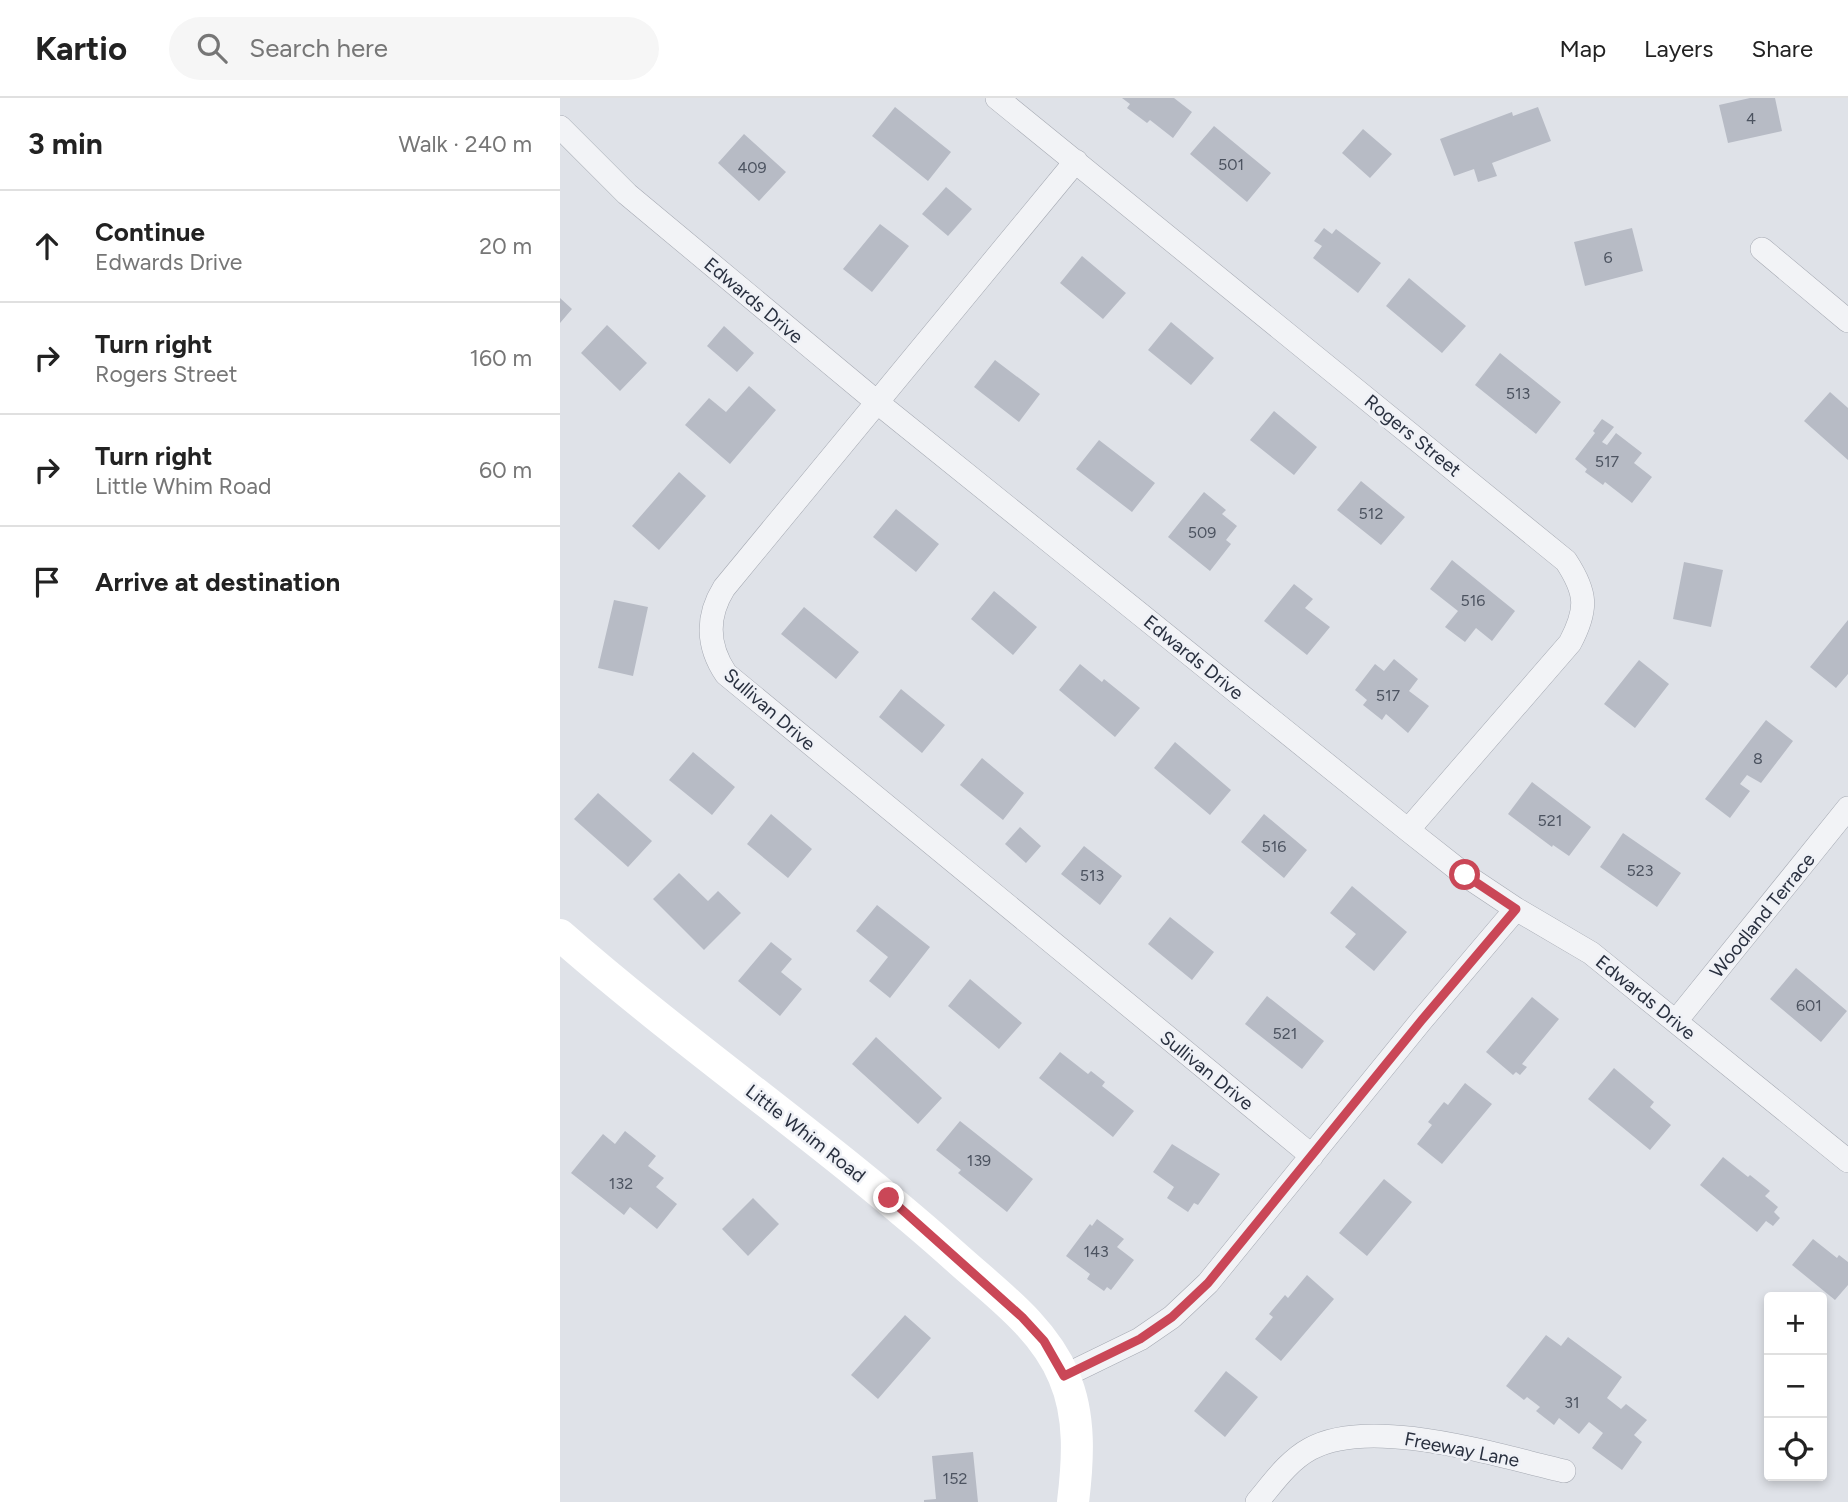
<!DOCTYPE html>
<html lang="en">
<head>
<meta charset="utf-8">
<style>
  :root { --surface:#fff; --page:#f6f6f6; --text:#222; --muted:#767676; --line:#e0e0e0 }
  body { margin:0; font-family:Figtree,sans-serif; background:var(--page); color:var(--text) }
  .controls { position:absolute; right:21px; bottom:21px; display:grid; overflow:hidden; border-radius:7px; box-shadow:0 4px 10px #0003 }
  .controls button { width:63px; height:63px; display:grid; place-items:center; padding:0; border:0; border-bottom:2px solid var(--line); background:var(--surface); color:var(--text); font:35px sans-serif }
  .stop { position:absolute; width:21px; height:21px; margin:-16px; border:5px solid #ca4757; border-radius:50%; background:#fff }
  .stop.end { background:#ca4757; border-color:#fff; box-shadow:0 2px 7px #0008 }
  .list { margin:0; padding:0; list-style:none }
  h2 { display:flex; justify-content:space-between; align-items:center; height:91px; margin:0; padding:0 28px; font-size:30px }
  h2 small { font-size:23px; font-weight:400; color:var(--muted) }
  .list li { display:grid; grid-template-columns:46px 1fr auto; gap:21px; align-items:center; box-sizing:border-box; height:112px; padding:0 28px; border-top:2px solid var(--line) }
  .list b { display:block; font-size:26px; white-space:nowrap }
  .list p { margin:0; font-size:23px; white-space:nowrap; color:var(--muted) }
  .list em { font-size:23px; font-style:normal; color:var(--muted) }
  .icon { flex:none; width:38px; height:38px; fill:none; stroke:currentColor; stroke-width:2; stroke-linecap:round; stroke-linejoin:round }
  .map { position:relative; flex:none; width:1288px; height:1404px; overflow:hidden }
  header { display:flex; align-items:center; gap:42px; box-sizing:border-box; height:98px; padding:0 35px; background:var(--surface); border-bottom:2px solid var(--line) }
  header strong { font-size:33px }
  nav { display:flex; gap:38px; margin-inline-start:auto; font-size:24px }
  .search { width:490px; height:63px; background:var(--page); display:flex; align-items:center; gap:18px; box-sizing:border-box; padding:0 24px; border-radius:38px; color:var(--muted); font-size:26px }
  main { display:flex }
  aside { flex:1; background:var(--surface) }
  .map>svg:first-child { display:block }
</style>
</head>
<body>
<header>
<strong>Kartio</strong>
<div class="search"><svg class="icon" aria-label="search" viewBox="0 0 24 24"><circle cx="10" cy="10" r="6"/><path d="M15 15l6 6"/></svg>Search here</div>
<nav><a>Map</a><a>Layers</a><a>Share</a></nav>
</header>
<main>
<aside>
<h2>3 min<small>Walk · 240 m</small></h2>
<ul class="list">
<li><svg class="icon" aria-label="ahead" viewBox="0 0 24 24"><path d="M12 20V5M6 11l6-6 6 6"/></svg><div><b>Continue</b><p>Edwards Drive</p></div><em>20 m</em></li>
<li><svg class="icon" aria-label="right" viewBox="0 0 24 24"><path d="M7 20v-9h11M14 6l5 5-5 5"/></svg><div><b>Turn right</b><p>Rogers Street</p></div><em>160 m</em></li>
<li><svg class="icon" aria-label="right" viewBox="0 0 24 24"><path d="M7 20v-9h11M14 6l5 5-5 5"/></svg><div><b>Turn right</b><p>Little Whim Road</p></div><em>60 m</em></li>
<li><svg class="icon" aria-label="arrive" viewBox="0 0 24 24"><path d="M6 21V4h12l-3 4 3 4H6"/></svg><div><b>Arrive at destination</b></div></li>
</ul>
</aside>
<div class="map">
<svg width="1288" height="1404" viewBox="0 0 1288 1404">
  <rect width="100%" height="100%" fill="#dfe2e8"/>
  <path fill="#b7bbc5" d="M562 0H614L632 14 613 40 590 22 587 25 567 10 570 6Z
    M1190 0H1215L1222 33 1168 45 1159 7Z
    M335 9 391 54 368 83 312 38Z
    M978 9 991 43 932 65 937 78 918 84 914 71 894 78 880 41 952 14 953 18Z
    M654 28 711 75 687 104 630 56Z
    M803 31 832 56 810 80 782 55Z
    M184 36 226 74 199 103 158 65Z
    M386 89 412 111 388 138 362 116Z
    M320 126 349 148 312 194 283 171Z
    M764 130 772 136 776 131 821 165 798 195 753 160 762 148 754 143Z
    M1072 130 1083 173 1025 188 1014 144Z
    M522 158 566 195 543 221 500 185Z
    M849 180 906 228 882 255 826 208Z
    M0 200 12 211 0 225Z
    M611 224 654 260 631 287 588 252Z
    M47 227 87 265 60 293 21 255Z
    M164 228 194 255 177 274 147 248Z
    M940 255 1001 304 976 336 915 287Z
    M435 262 480 296 459 324 414 289Z
    M189 288 216 312 170 366 125 327 149 300 166 314Z
    M1270 294 1288 310V362L1244 323Z
    M714 313 757 349 734 377 690 342Z
    M1042 321 1054 329 1042 344 1047 347 1056 335 1082 355 1074 365 1092 379 1072 405 1045 384 1043 387 1025 374 1027 371 1015 361 1035 335 1033 333Z
    M539 342 595 385 572 414 516 371Z
    M119 374 146 398 99 452 72 428Z
    M801 383 845 419 821 447 777 412Z
    M644 394 666 412 662 416 677 428 666 442 671 446 650 473 608 439Z
    M336 411 379 446 356 474 313 439Z
    M892 462 955 513 932 543 916 530 905 544 885 529 898 513 870 491Z
    M1124 464 1163 472 1151 529 1113 521Z
    M734 486 753 501 745 510 770 529 747 557 704 523Z
    M434 493 477 529 453 557 411 521Z
    M54 502 88 509 73 578 38 570Z
    M244 509 299 554 276 581 221 536Z
    M1288 522V576L1276 590 1250 569Z
    M834 561 858 581 849 593 869 608 848 635 826 616 822 622 803 607 807 602 795 592 815 566 824 573Z
    M1079 562 1109 586 1075 630 1044 606Z
    M520 566 542 584 544 581 580 610 555 639 499 592Z
    M341 591 385 627 362 655 319 619Z
    M1206 622 1233 643 1201 685 1187 677 1180 686 1190 693 1170 720 1145 701Z
    M615 644 671 692 650 717 594 670Z
    M133 654 175 689 152 717 109 682Z
    M422 660 464 695 443 722 400 687Z
    M972 684 1031 729 1009 758 993 747 992 749 948 716Z
    M38 695 92 743 68 769 14 721Z
    M211 716 252 751 228 780 187 746Z
    M704 716 747 752 724 780 681 744Z
    M460 729 481 748 466 765 445 746Z
    M1063 735 1121 775 1097 809 1040 769Z
    M524 748 562 778 540 807 501 776Z
    M119 775 148 803 158 793 181 815 144 852 93 801Z
    M792 788 847 834 814 873 785 849 796 836 770 815Z
    M317 807 370 849 330 900 309 883 328 859 296 833Z
    M610 819 654 854 632 882 588 846Z
    M211 844 232 861 221 874 242 891 220 918 178 883Z
    M1236 870 1287 913 1261 944 1210 901Z
    M410 881 462 925 439 951 388 908Z
    M707 898 764 943 742 971 685 926Z
    M972 899 999 921 962 966 967 969 960 977 956 974 953 977 926 954Z
    M316 939 382 1000 358 1026 292 966Z
    M500 954 528 976 531 973 545 984 542 988 574 1013 553 1039 479 980Z
    M1054 970 1094 1004 1090 1009 1111 1027 1090 1052 1028 1001Z
    M905 985 932 1006 882 1066 857 1046 872 1027 868 1024 884 1004 888 1007Z
    M400 1023 473 1081 447 1114 398 1075 401 1072 376 1052Z
    M65 1033 96 1058 88 1068 104 1080 96 1089 117 1106 97 1131 70 1109 64 1117 11 1075 43 1036 55 1046Z
    M612 1046 660 1076 638 1107 634 1105 628 1114 607 1100 614 1089 593 1074Z
    M1163 1059 1188 1079 1190 1077 1210 1093 1205 1098 1218 1109 1214 1114 1220 1120 1213 1128 1206 1123 1197 1134 1140 1087Z
    M824 1081 852 1104 807 1158 779 1135Z
    M193 1100 219 1126 188 1158 162 1131Z
    M537 1121 564 1141 557 1149 574 1162 551 1192 547 1189 544 1193 527 1181 530 1176 506 1158 530 1126 532 1128Z
    M1253 1141 1277 1160 1279 1157 1288 1164V1187L1275 1202 1232 1167Z
    M747 1177 774 1201 721 1263 695 1241 713 1219 709 1216 725 1197 728 1200Z
    M345 1217 371 1240 318 1301 291 1277Z
    M986 1237 1001 1248 1008 1239 1062 1279 1047 1300 1061 1311 1066 1306 1087 1322 1074 1337 1082 1344 1062 1372 1032 1350 1043 1335 1029 1324 1019 1336 999 1320 994 1327 976 1313 980 1309 967 1299 964 1302 946 1288Z
    M666 1273 698 1299 665 1339 634 1313Z
    M413 1354 418 1404H364V1402L376 1401 372 1358Z"/>
  <g fill="none" stroke-linecap="round" stroke-linejoin="round">
    <defs>
      <path id="street" d="M437 0 1006 463C1027 495 1028 511 1010 545L848 732
        M0 29 67 96 318 305 848 732 905 777 956 811 1031 855 1288 1063
        M516 63 164 490C146 519 147 548 166 576L752 1058
        M1202 151 1288 223
        M1116 923 1288 710
        M504 1278 580 1241 612 1219 648 1185 861 923 956 811
        M697 1404C713 1385 728 1363 750 1351 811 1317 938 1358 1004 1373"/>
    </defs>
    <use href="#street" stroke="#a5a9b2" stroke-width="24"/>
    <use href="#street" stroke="#f2f3f6" stroke-width="23"/>
    <path stroke="#fff" stroke-width="32" d="M0 837C129 950 271 1047 399 1162 437 1196 484 1230 504 1279 521 1318 518 1363 513 1404"/>
  </g>
  <g fill="none" stroke-linecap="round" stroke-linejoin="round">
    <path stroke="#ca4757" stroke-width="9" d="M329 1100 462 1219 484 1243 504 1278 580 1241 612 1219 648 1185 861 923 956 811 905 777"/>
  </g>
  <g text-anchor="middle" stroke-width="5" stroke-linejoin="round" paint-order="stroke">
    <g font-size="16" fill="#4c5360">
      <text x="1191" y="26">4</text>
      <text x="671" y="72">501</text>
      <text x="192" y="75">409</text>
      <text x="1048" y="165">6</text>
      <text x="958" y="301">513</text>
      <text x="1047" y="369">517</text>
      <text x="811" y="421">512</text>
      <text x="642" y="440">509</text>
      <text x="913" y="508">516</text>
      <text x="828" y="603">517</text>
      <text x="1198" y="666">8</text>
      <text x="990" y="728">521</text>
      <text x="714" y="754">516</text>
      <text x="1080" y="778">523</text>
      <text x="532" y="783">513</text>
      <text x="1249" y="913">601</text>
      <text x="725" y="941">521</text>
      <text x="419" y="1068">139</text>
      <text x="61" y="1091">132</text>
      <text x="536" y="1159">143</text>
      <text x="1012" y="1310">31</text>
      <text x="395" y="1386">152</text>
    </g>
    <g font-size="19" fill="#29303f" stroke="#eff1f6">
      <text transform="translate(194 202) rotate(40)" y="7">Edwards Drive</text>
      <text transform="translate(853 337) rotate(39)" y="7">Rogers Street</text>
      <text transform="translate(634 559) rotate(39)" y="7">Edwards Drive</text>
      <text transform="translate(210 611) rotate(41)" y="7">Sullivan Drive</text>
      <text transform="translate(1202 817) rotate(-51)" y="7">Woodland Terrace</text>
      <text transform="translate(1086 899) rotate(39)" y="7">Edwards Drive</text>
      <text transform="translate(647 972) rotate(39)" y="7">Sullivan Drive</text>
      <text transform="translate(246 1035) rotate(38)" y="7">Little Whim Road</text>
      <text transform="translate(902 1351) rotate(11)" y="7">Freeway Lane</text>
    </g>
  </g>
</svg>
<div class="controls">
<button>+</button>
<button>−</button>
<button><svg class="icon" aria-label="locate" viewBox="0 0 24 24"><circle cx="12" cy="12" r="6"/><path d="M12 2v4M12 18v4M2 12h4M18 12h4"/></svg></button>
</div>
<div class="stop" style="left:905px;top:777px"></div>
<div class="stop end" style="left:329px;top:1100px"></div>
</div>
</main>
</body>
</html>
